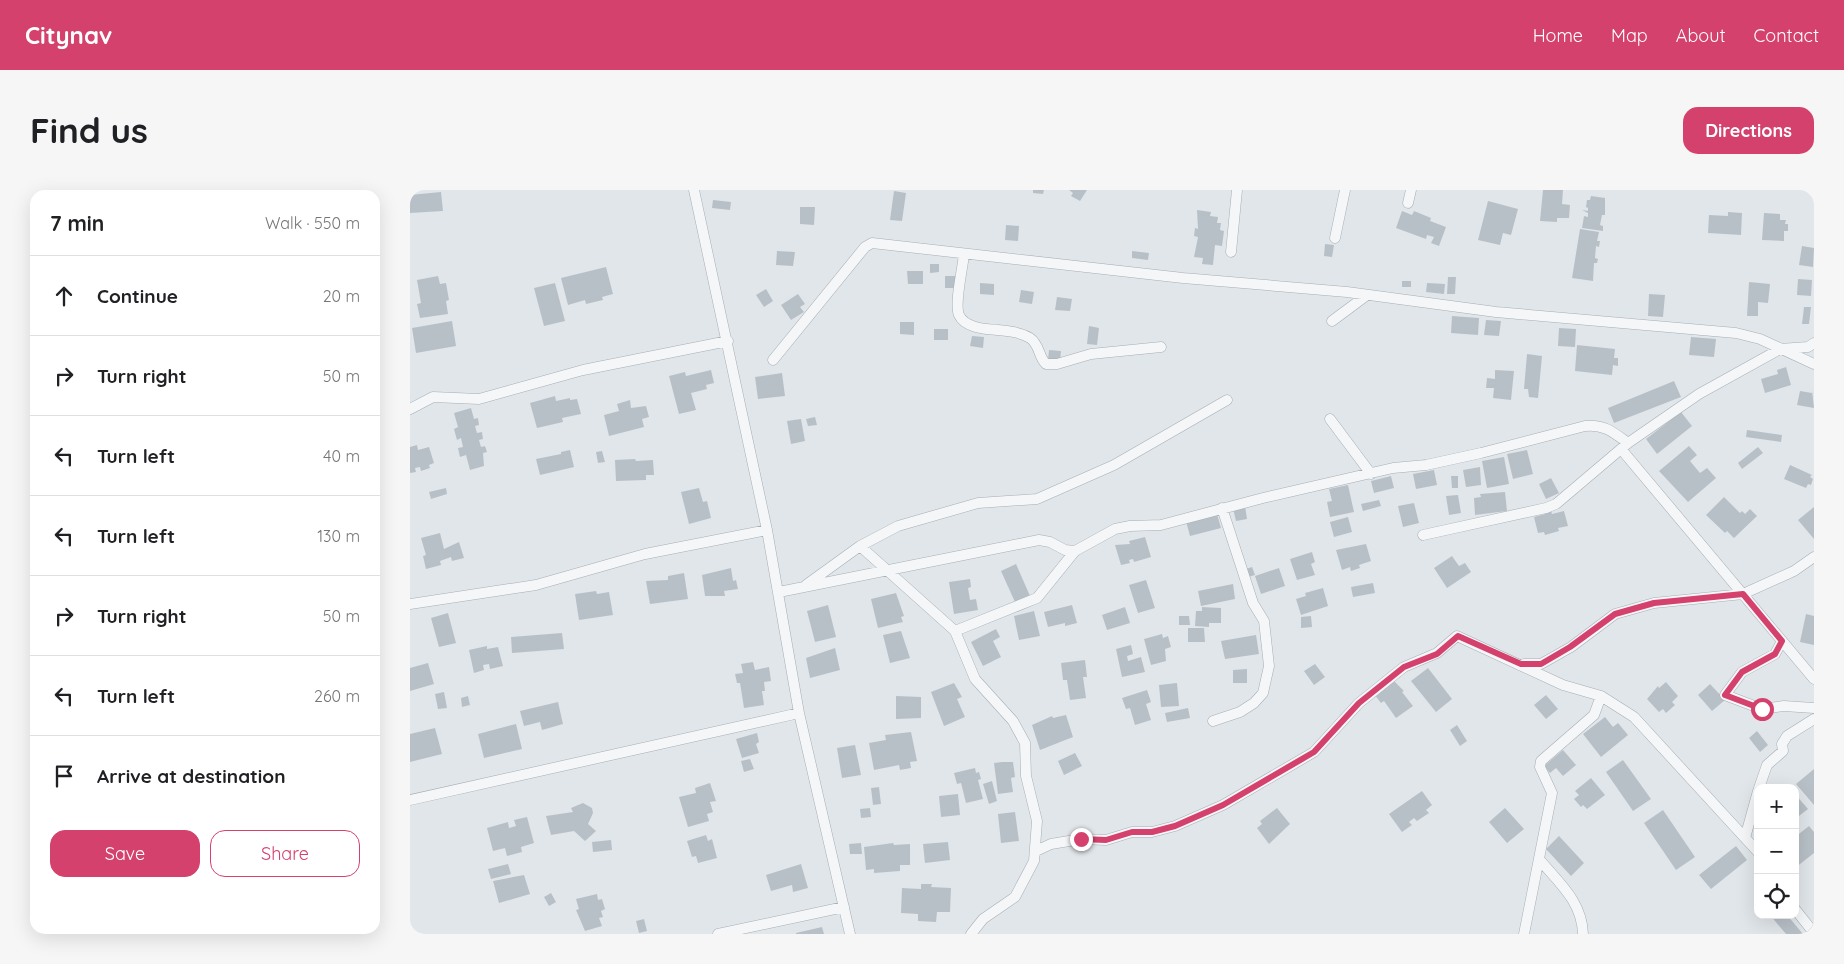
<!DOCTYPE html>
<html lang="en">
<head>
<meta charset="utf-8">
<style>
  :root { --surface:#fff; --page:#f6f6f6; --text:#202124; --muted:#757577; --line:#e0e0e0; --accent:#d4416d }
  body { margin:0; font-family:Quicksand,sans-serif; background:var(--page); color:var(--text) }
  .controls { position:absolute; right:15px; bottom:15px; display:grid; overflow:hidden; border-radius:10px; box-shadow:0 5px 20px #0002 }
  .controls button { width:45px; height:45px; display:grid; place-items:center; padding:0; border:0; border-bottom:1px solid var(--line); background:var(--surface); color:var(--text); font:25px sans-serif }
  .stop { position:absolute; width:15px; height:15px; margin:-11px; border:4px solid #d4416d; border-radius:50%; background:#fff }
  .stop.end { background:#d4416d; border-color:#fff; box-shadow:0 1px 5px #0008 }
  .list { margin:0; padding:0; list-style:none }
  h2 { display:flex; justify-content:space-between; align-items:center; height:65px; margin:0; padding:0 20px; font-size:21px }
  h2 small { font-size:16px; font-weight:400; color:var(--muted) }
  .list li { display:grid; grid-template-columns:32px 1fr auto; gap:15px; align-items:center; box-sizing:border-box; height:80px; padding:0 20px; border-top:1px solid var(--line) }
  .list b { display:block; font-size:19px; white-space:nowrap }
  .list em { font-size:16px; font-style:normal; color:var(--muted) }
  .actions { display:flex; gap:10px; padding:15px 20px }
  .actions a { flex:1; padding:11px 0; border:1px solid var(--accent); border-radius:15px; text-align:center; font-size:18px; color:var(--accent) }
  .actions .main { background:var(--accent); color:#fff }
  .icon { flex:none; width:28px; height:28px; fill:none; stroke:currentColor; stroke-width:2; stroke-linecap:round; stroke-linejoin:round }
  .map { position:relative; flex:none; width:1404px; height:744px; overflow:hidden; border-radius:15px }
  header { display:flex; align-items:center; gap:30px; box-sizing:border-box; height:70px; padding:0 25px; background:var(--accent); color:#fff }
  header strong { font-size:24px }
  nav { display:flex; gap:28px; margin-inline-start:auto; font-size:18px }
  .intro { display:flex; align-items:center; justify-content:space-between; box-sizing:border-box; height:120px; padding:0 30px }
  h1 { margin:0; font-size:35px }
  .button { padding:12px 22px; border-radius:15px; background:var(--accent); color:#fff; font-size:18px; font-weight:700 }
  main { display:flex; gap:30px; padding:0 30px }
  aside { flex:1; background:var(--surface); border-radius:15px; box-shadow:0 5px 20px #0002 }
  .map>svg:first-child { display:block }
</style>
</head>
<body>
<header>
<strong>Citynav</strong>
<nav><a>Home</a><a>Map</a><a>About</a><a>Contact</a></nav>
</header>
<div class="intro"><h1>Find us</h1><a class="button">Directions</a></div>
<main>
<aside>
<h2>7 min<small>Walk · 550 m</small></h2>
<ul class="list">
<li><svg class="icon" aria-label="ahead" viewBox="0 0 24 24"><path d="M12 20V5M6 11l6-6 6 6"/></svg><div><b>Continue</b></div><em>20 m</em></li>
<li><svg class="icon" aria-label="right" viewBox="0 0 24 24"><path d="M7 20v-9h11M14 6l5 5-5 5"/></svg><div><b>Turn right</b></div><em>50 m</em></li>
<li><svg class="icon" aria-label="left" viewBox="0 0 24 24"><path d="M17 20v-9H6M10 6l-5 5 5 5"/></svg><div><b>Turn left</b></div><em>40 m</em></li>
<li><svg class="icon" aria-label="left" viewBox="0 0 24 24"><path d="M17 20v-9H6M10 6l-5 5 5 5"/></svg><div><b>Turn left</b></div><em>130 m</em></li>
<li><svg class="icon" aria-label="right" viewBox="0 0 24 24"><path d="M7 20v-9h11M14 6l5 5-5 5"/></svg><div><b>Turn right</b></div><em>50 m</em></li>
<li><svg class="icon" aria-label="left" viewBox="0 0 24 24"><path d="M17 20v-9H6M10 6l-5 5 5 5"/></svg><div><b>Turn left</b></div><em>260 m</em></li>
<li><svg class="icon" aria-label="arrive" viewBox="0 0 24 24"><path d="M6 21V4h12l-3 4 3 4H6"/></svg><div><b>Arrive at destination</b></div></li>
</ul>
<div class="actions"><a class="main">Save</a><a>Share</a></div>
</aside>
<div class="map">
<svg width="1404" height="744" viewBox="0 0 1404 744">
  <rect width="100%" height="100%" fill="#e1e6ea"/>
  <path fill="#b8c0c7" d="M623 0H634L633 4 623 3Z
    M659 0H677L670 11 661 6 663 3Z
    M1133 0H1153L1152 14 1160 15 1159 28H1147V32L1130 31Z
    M484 1 496 3 492 31 480 30Z
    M31 2 33 21 0 23V5Z
    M1181 6 1195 8V25H1192L1190 35 1193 36V41L1172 38 1174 26 1178 27V23L1172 20 1178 21V18L1176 17 1177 10H1180Z
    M303 10 321 12 320 20 302 18Z
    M1078 11 1108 19 1101 45 1093 43 1090 55 1068 50Z
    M390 17H405L404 35 390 34Z
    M787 20 801 22 800 26 808 27 807 33H811L810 40 814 41 812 56 805 55 803 75 792 74 793 68 784 67 788 47 784 46 785 38 788 39Z
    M992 21 1002 25 1004 21 1021 28 1020 31 1036 37 1029 56 1021 53 1024 47 1017 45 1016 49 986 38Z
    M1318 22 1332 23 1331 45 1298 43 1299 25 1318 26Z
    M1354 23 1370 24V30H1376L1375 34H1378V41H1374V51L1352 50Z
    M596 35 609 36 608 51 595 50Z
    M1170 39 1189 42 1187 51H1190L1189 57 1186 56 1185 68 1188 69 1187 73H1184L1183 91 1162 88Z
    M915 54 924 55 922 67 914 66Z
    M1392 56 1404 58 1403 77 1389 75Z
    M367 61 385 62 383 76 366 75Z
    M722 61 739 63 738 70 722 68Z
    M520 74H529V82L520 83Z
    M196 77 203 104 192 107 193 110 176 114 175 110 158 115 151 88Z
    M497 81H513V94H498Z
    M28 86 30 94 36 93 39 110 36 111 38 124 10 128 7 114 11 113 7 90Z
    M535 86H549V98H535Z
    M1038 87H1046L1045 104H1037Z
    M1388 89 1402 90 1401 106 1387 105Z
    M992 91H1001V97H992Z
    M1339 92 1360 94 1358 113 1348 112V126H1337Z
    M145 93 155 131 134 136 124 98Z
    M570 93 584 94V105L570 104Z
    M1017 93 1035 94 1034 104 1016 102Z
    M356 99 363 111 354 117 346 105Z
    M611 100 624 102 622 114 609 112Z
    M388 104 395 114 390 117 394 122 381 130 371 115Z
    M1239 104 1255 105 1253 127 1238 126Z
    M647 107 662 109 660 121 645 120Z
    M1394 117H1401L1399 134H1392Z
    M1042 126 1069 128 1068 145 1041 143Z
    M1076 130 1091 131 1089 146 1074 145Z
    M42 131 46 156 6 163 2 138Z
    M490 132H504V145L490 144Z
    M679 136 689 138 687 155 677 154Z
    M1149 138 1166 139 1165 157 1148 156Z
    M524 139H538V150H524Z
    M562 146 574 147 573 158 560 156Z
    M1281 147 1306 149 1304 167 1279 165Z
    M1167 155 1205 159 1204 168H1208V176L1203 175 1202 185 1165 181Z
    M639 160 651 161 650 171 638 170Z
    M1117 164 1132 166 1128 208 1119 207 1118 199H1114Z
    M1376 177 1381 195 1355 203 1351 189 1368 184 1367 180Z
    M301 180 304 193 296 195 297 199 281 203 286 220 269 224 259 186 275 182 276 186Z
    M1085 180 1104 181 1101 210 1083 208 1084 198H1076L1077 188 1085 189Z
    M372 183 375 206 348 209 345 187Z
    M1264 191 1271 207 1204 233 1198 218Z
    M1402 200 1404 218 1387 215 1390 201 1402 203Z
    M145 206 146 211 160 208V210L167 209 171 224 152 228 153 232 127 238 120 213Z
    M220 210 221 218 236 216 239 227 232 229 234 237 199 246 194 225 209 221 207 214Z
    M61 218 64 229 68 228 69 235 65 236 67 243 72 242 73 249 69 250 71 257 75 256 77 262 73 263 74 276 60 280 56 265 50 267 48 258 53 257 51 248 47 250 44 239 48 237 44 223Z
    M1271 222 1282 236 1247 264 1236 249Z
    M405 227 407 235 398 236 396 229Z
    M391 229 395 251 381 254 377 231Z
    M1337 240 1372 245 1371 252 1336 247Z
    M7 255 8 260 19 257 24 273 19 275 20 278 11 281 10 277 5 278 6 282 0 283V257Z
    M1279 256 1287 265 1280 271 1290 283 1297 278 1306 288 1278 312 1249 281Z
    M1348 257 1353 263 1332 279 1328 273Z
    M160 260 164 277 130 285 126 269 151 264V262Z
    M1117 260 1123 284 1103 289 1097 264Z
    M192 261 195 272 188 273 186 262Z
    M1094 267 1099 294 1077 298 1072 271Z
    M225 269 226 271 243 270 244 285H236V290L206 291 205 270Z
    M1380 275 1402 285 1400 287 1403 289 1401 295 1398 294 1396 298 1374 289Z
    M1070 277 1071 295 1056 297 1053 280Z
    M1024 280 1027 295 1006 299 1003 284Z
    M981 286 984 298 964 303 961 291Z
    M1041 286H1048V298H1042Z
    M1141 288 1149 303 1136 309 1129 294Z
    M938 295 944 322 920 327 917 312 922 311 919 299Z
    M36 298 37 304 21 309 19 302Z
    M289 298 293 312 297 311 301 328 279 334 271 302Z
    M1095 302 1097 321 1065 325 1064 308 1071 307 1070 304Z
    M1048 305 1051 323 1039 325 1036 306Z
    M1314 307 1330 323 1332 321 1335 324 1340 319 1347 326 1324 348 1317 341 1315 343 1296 325Z
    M969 310 971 316 953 321 951 314Z
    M1004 313 1009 333 993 337 988 316Z
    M835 316 837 329 826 331 823 318Z
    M1404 317V349L1388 330Z
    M1141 320 1142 324 1154 321 1158 336 1148 338 1149 341 1135 345 1134 342 1128 343 1124 327 1135 324 1134 322Z
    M807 324 811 338 780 346 776 331Z
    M938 327 942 342 924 347 920 332Z
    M30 343 34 359 49 352 54 368 42 371 41 367 30 371 31 375 16 379 13 366 16 365 11 348Z
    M735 347 741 367 724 372 723 369 719 370 720 373 711 375 705 355 720 354 719 351Z
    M956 354 961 371 949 375 950 378 941 381 940 377 932 380 926 360Z
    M902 362 905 372 901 374 905 385 887 390 880 369Z
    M1042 366 1049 376 1055 373 1061 382 1037 398 1024 378Z
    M606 374 620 406 605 412 591 381Z
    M842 377 845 385 838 387 836 379Z
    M321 378 323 391 326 390 328 399 314 401 315 406H295L292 385Z
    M869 378 875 396 851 404 845 386Z
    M274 383 278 409 240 414 236 391 258 390V386Z
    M560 389 561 397 558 398 560 410 566 409 568 420 544 424 539 392Z
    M736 390 745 418 728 423 719 395Z
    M963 393 965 403 943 407 941 397Z
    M823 394 825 409 791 416 788 401Z
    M913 398 918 416 891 425 886 409 896 406 895 403Z
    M186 401 187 404 199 402 203 425 169 430 165 404Z
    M486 403 494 426 491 427 493 432 468 438 461 409Z
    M418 415 426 447 405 452 397 421Z
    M662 415 667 433 655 436V433L638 437 634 422Z
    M715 417 720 433 697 440 692 425Z
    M792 417 811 418V433H799V437L785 436 786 421H792Z
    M624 421 630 446 609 450 604 426Z
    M38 423 46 453 29 457 21 428Z
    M1396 424 1404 426V455L1390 452Z
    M769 426H779L780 435H769Z
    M901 426 902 437 891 438V427Z
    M778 438H794L795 452H778Z
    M586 439 590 447 583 451 591 467 573 476 561 452Z
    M491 441 500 468 480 473 473 445Z
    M152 443 154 459 102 463 101 447Z
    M752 444 753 448 758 446 761 457 755 459 756 471 741 475 734 449Z
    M846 445 849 464 815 469 811 451Z
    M721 455 723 464 717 466 718 471 731 467 735 482 712 487 706 459Z
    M77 456V459L88 457 93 476 80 479 79 474 73 475 74 480 64 483 59 460Z
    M425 458 430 480 400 488 396 468Z
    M675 470 677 487H673L676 508 660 510 657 490H653L651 473Z
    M343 472 345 480 359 477 361 491 354 492 355 501H352L354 515 334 518 330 493H327L325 484 333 483 331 474Z
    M18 473 24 494 0 501V478Z
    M905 474 915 487 904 495 894 481Z
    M1018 478 1042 509 1026 522 1001 491Z
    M837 479V493H823V480Z
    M983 490 994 501 992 502 1003 516 986 528 974 511 971 513 964 504Z
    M1256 492 1268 506 1262 512 1265 515 1256 523 1253 519 1249 522 1237 509 1248 496 1249 498Z
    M544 493 552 507 547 509 555 527 534 536 521 502Z
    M767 493 769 516 751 517 749 495Z
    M1300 494 1315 510 1302 521 1288 505Z
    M737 500 741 512 736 514 741 530 725 535 720 518 716 519 712 508Z
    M34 502 37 518 28 519 25 504Z
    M1136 505 1148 519 1136 529 1124 515Z
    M58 506 60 515 52 517 51 508Z
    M486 506 511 507V528L486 529Z
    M148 512 153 534 132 540 130 532 114 536 110 521Z
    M778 518 780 528 757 532 755 523Z
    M656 525 663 547 630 560 622 535 642 526 643 528Z
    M1195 527 1203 537 1208 533 1218 545 1191 567 1173 544Z
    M106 534 112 559 74 568 68 544Z
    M1047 535 1057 551 1050 556 1040 540Z
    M25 538 32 564 0 572V544Z
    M1347 541 1358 555 1350 562 1339 548Z
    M501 542 507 571 500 572 501 578 490 580 489 575 464 580 459 553 476 550 475 545Z
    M347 543 349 552 346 554 349 563 332 568 326 549Z
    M445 555 451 585 432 588 427 558Z
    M1153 560 1166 575 1153 586 1146 578 1140 583 1134 576Z
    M665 563 672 576 654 585 648 571Z
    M340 569 344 579 334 582 331 571Z
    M1213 570 1241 609 1223 621 1196 582Z
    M592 572H603L605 587 601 588 603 602 588 604 584 573Z
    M565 578 566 583 569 582 571 589 568 590 573 609 556 613 551 593 547 594 544 583Z
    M1404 579V615L1386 594Z
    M1181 588 1195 605 1177 619 1173 615 1171 617 1164 609 1169 605 1165 601Z
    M582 591 587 611 579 614 573 594Z
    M300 593 306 611 300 612 303 622 297 624 299 631 278 637 269 607 286 603 285 598Z
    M469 597 471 614 463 615 461 598Z
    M1012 601 1022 615 1016 620 1019 623 1007 631 1004 628 999 632 1002 635 992 642 979 624Z
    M548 604 550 625 531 627 529 606Z
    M1385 604 1398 619 1385 629Z
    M173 613 182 618 183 623 178 634 186 641 175 651 164 641 141 645 136 626 163 622 161 618Z
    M460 618 461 627 451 628 450 619Z
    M867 618 880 634 859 654 847 638 852 634 850 631Z
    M1095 618 1114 639 1097 653 1079 632Z
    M1253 620 1285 667 1266 680 1234 633Z
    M605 622 609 651 591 653 588 624Z
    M117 627 124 653 111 657 112 662 97 666 95 658 83 661 77 638 98 632 99 638 106 636 104 630Z
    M1399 636 1404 642V663L1385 678V647Z
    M296 645 298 651 302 649 307 668 288 673 286 666 282 667 277 651Z
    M1149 646 1174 673 1161 686 1136 659Z
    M201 650 202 660 183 662 182 652Z
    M538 652 540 670 515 673 513 654Z
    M451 653 452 664H440L439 654Z
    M483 653 484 655 500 654V675H490V681L464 683V679L456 680 454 657Z
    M1326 656 1337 670 1301 699 1289 685Z
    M98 674 101 684 81 689 78 679Z
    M391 674 398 698 383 702 382 695 361 701 356 685Z
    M114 685 120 704 89 713 83 691Z
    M511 694H522L521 697 541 698 540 722H527L526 732 508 731V724L491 723 492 698 511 699Z
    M141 703 146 712 139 716 134 707Z
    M187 704 188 710 192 709 195 719 191 721 193 727 189 728 192 736 175 741 166 720 169 719 166 709Z
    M1360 725H1377L1393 744H1376Z
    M234 729 237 741 229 743 226 731Z
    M412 737 414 744H386V743Z"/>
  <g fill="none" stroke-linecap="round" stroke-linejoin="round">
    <defs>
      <path id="minor" d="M284 0 357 340 389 523 440 744
        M998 13 1001 0
        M925 48 935 0
        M821 62 827 0
        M554 64C553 77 544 114 549 125 555 138 575 139 587 140 598 141 610 142 620 148 630 155 628 166 636 174H647L681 164 751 157
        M922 131 957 105
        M363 170 455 57 462 53 773 88 937 102 1086 122 1326 143 1350 149 1404 174
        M0 219 23 207 69 209 173 180 318 151
        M920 229 961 284
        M1211 259 1404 489
        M1013 345 1136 318 1146 314 1218 253 1289 204 1370 159 1398 157 1404 153
        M450 356 545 441 565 489 603 531 615 553 616 586 627 631 624 671 605 707 573 729 561 744
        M396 395 450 356 488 336 568 313 627 309 704 275 817 210
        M369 402 629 350 640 352 655 360 665 361 705 339 720 336 751 335 853 308 983 278 1016 275 1071 263 1175 236C1194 234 1203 242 1218 253
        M0 414 126 395 235 364 357 340
        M545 441 627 408 665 361
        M1372 451 1365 464 1332 482 1315 505 1352 519 1374 516 1404 518
        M1114 474H1131L1161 457 1205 424 1244 413 1333 404 1384 381 1404 367
        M803 531 830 522 844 513 853 503 859 476 854 431 843 413 812 318
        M1349 598 1357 575 1373 561 1372 554 1377 546 1404 529
        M0 610 389 523
        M1335 648 1348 601
        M626 661 641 654 671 649 696 650 722 642H742L765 636 813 615 904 562 949 513 994 477 1027 463 1047 446 1153 495 1191 506 1224 527 1348 662
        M1129 669C1148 692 1172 711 1173 744
        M1385 719 1404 743
        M308 744 434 717
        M1114 744 1142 603 1130 577 1131 571 1184 525 1191 506"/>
    </defs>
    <use href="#minor" stroke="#a6aeb4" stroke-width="11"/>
    <use href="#minor" stroke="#f4f6f8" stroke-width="10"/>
  </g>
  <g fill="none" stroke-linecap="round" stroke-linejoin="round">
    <path stroke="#d4416d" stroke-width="6" d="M671 649 696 650 722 642H742L765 636 813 615 904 562 949 513 994 477 1027 464 1048 446 1111 474H1131L1160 457 1205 424 1244 413 1333 404 1372 451 1365 464 1332 482 1315 505 1352 519"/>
  </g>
</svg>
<div class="controls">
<button>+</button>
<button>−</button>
<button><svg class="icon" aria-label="locate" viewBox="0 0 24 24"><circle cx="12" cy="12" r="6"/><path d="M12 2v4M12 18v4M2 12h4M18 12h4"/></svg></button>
</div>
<div class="stop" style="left:1352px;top:519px"></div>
<div class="stop end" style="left:671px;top:649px"></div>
</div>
</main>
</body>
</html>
